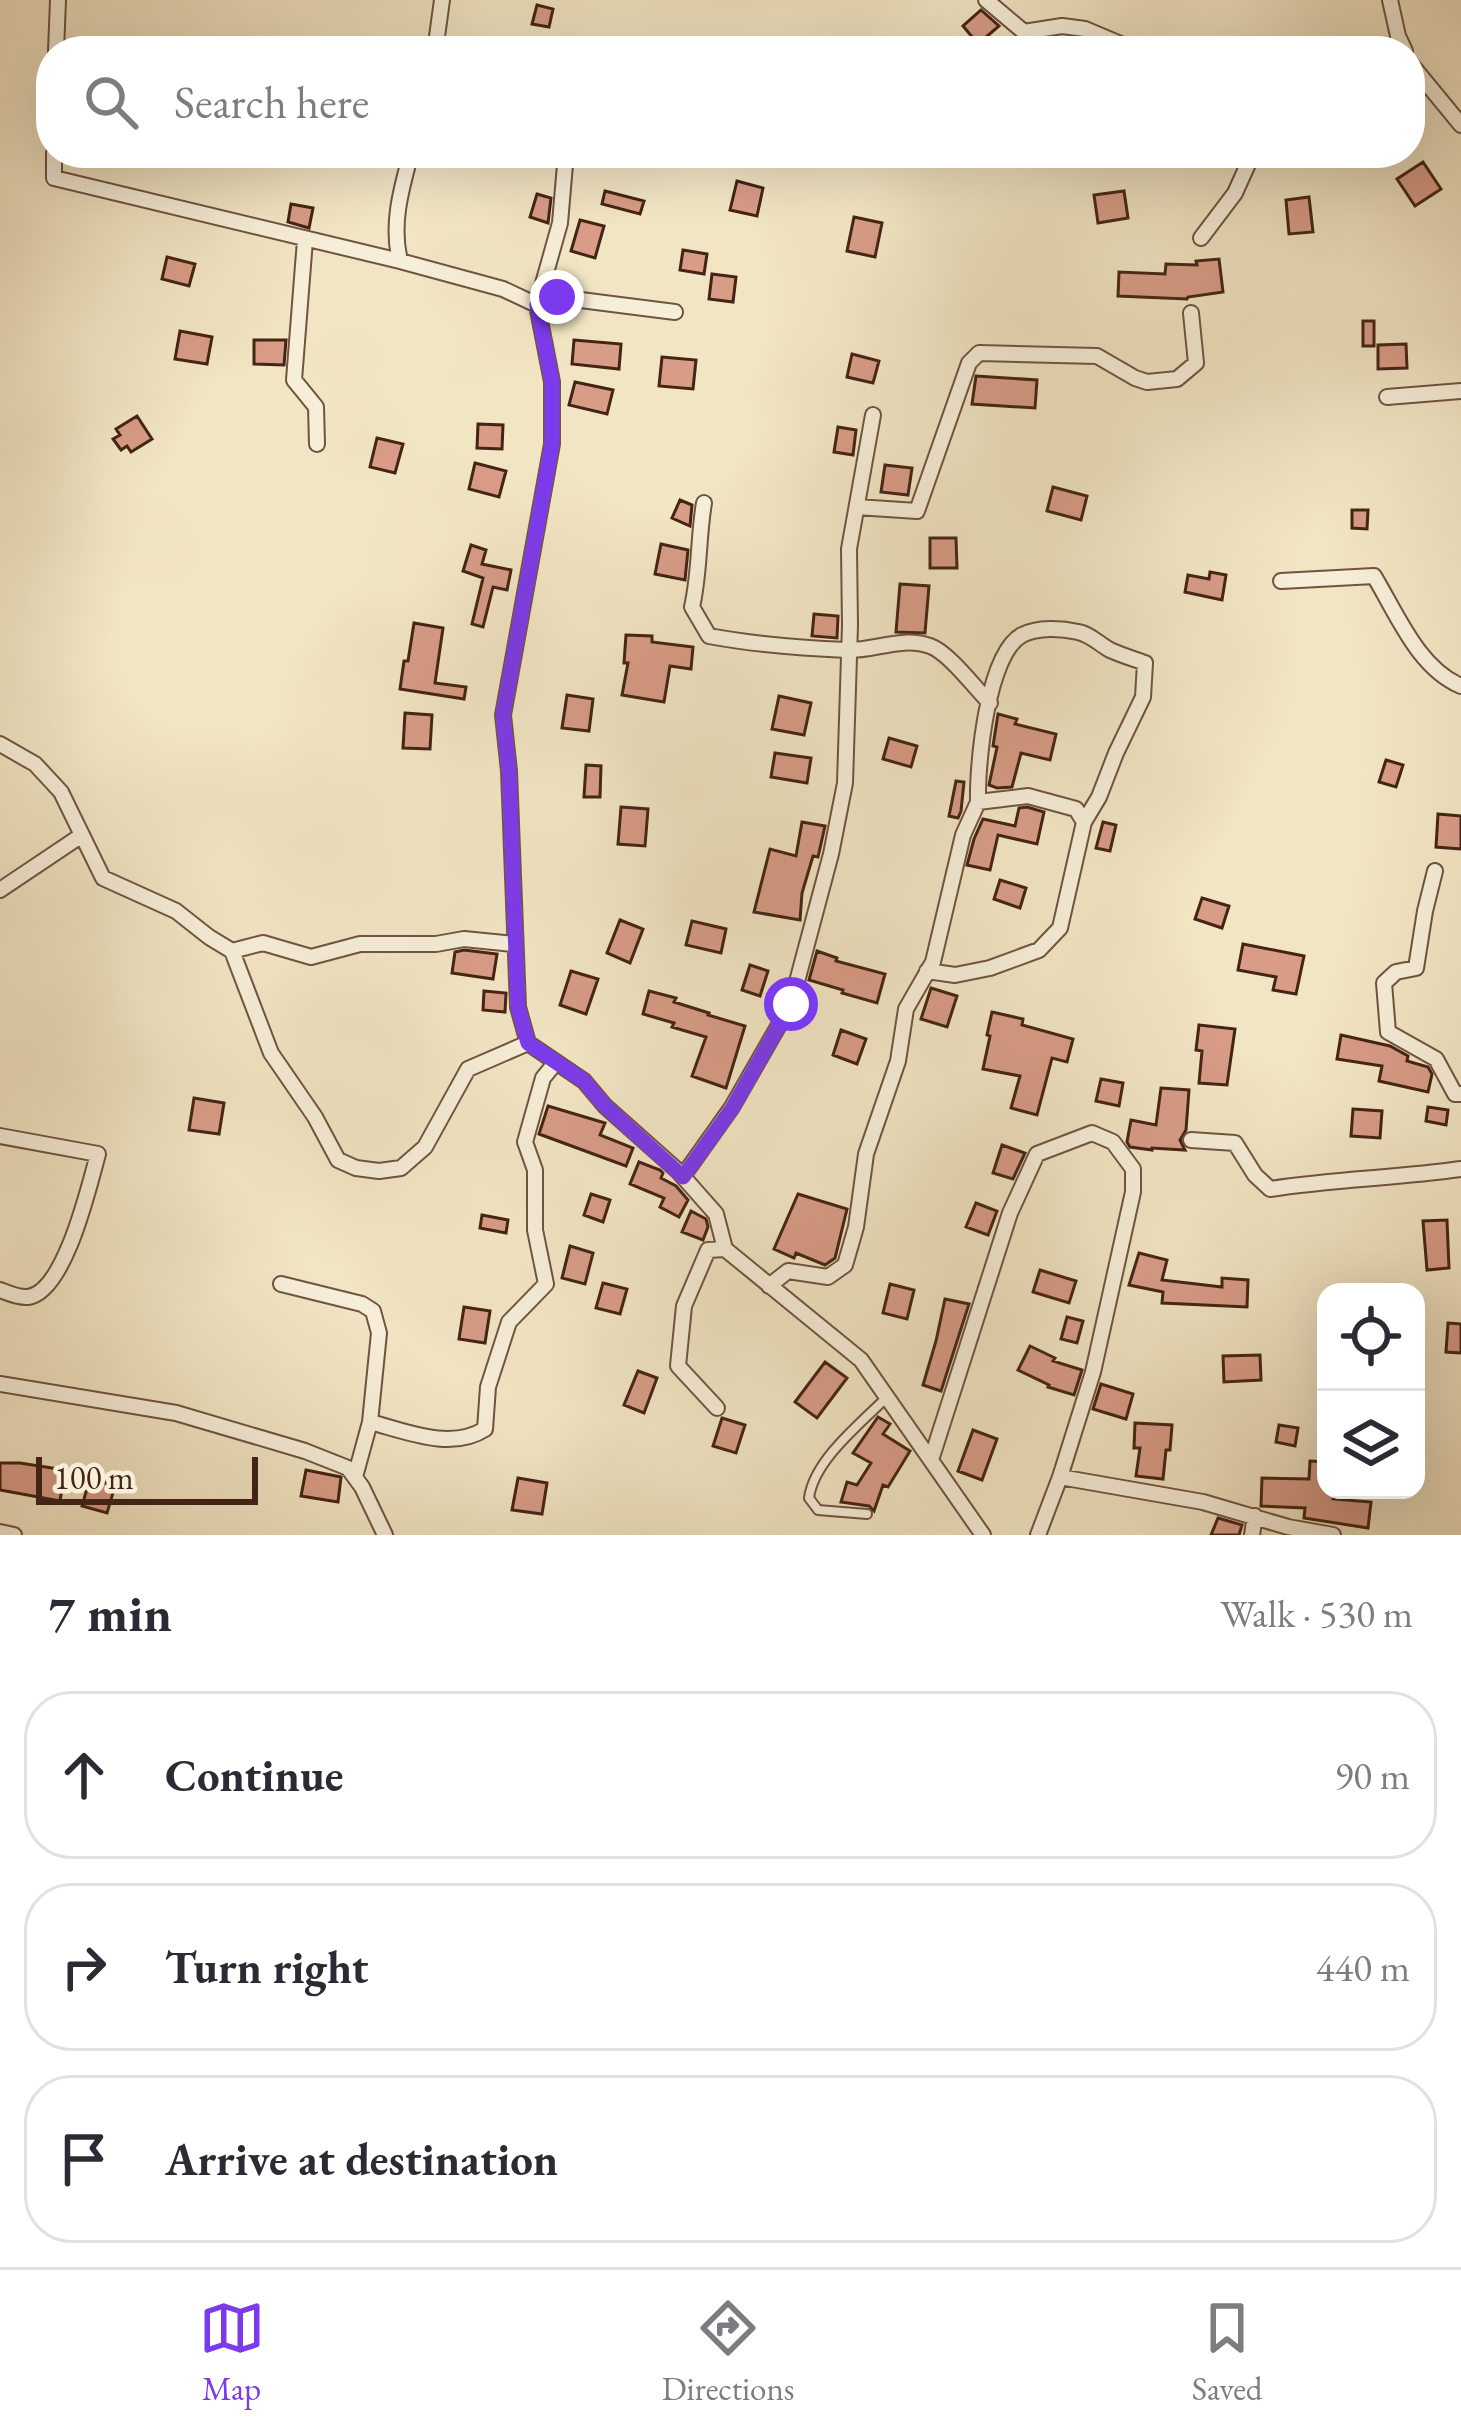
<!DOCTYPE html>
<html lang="en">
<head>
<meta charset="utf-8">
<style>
  :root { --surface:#fff; --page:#f2f2f3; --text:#2b2b33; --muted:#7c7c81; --line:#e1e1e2; --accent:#7c3aed }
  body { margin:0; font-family:"EB Garamond",serif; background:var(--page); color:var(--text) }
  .controls { position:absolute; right:36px; bottom:36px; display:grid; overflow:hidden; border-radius:24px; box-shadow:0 12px 48px #0002 }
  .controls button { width:108px; height:108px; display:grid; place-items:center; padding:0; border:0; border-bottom:3px solid var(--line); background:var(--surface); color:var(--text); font:60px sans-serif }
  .scale { position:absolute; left:36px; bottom:30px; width:222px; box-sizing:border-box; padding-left:12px; border:6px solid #442414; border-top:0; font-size:33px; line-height:42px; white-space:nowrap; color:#442414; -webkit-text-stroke:9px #f7eed9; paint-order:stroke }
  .stop { position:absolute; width:36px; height:36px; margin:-27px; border:9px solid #7c3aed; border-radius:50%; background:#fff }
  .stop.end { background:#7c3aed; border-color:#fff; box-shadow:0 3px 12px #0008 }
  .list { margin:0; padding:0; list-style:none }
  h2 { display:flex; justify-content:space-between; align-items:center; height:156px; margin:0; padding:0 48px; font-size:51px }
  h2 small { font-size:39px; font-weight:400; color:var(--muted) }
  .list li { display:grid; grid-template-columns:78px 1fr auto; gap:36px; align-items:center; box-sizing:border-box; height:168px; margin:0 24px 24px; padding:0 24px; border:3px solid var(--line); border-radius:48px }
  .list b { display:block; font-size:45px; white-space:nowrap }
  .list em { font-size:39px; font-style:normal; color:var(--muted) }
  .icon { flex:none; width:66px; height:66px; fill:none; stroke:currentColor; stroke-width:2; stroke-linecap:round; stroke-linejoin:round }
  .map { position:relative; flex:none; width:1461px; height:1535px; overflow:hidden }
  .search { position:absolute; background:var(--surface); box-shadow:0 12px 48px #0002; left:36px; right:36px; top:36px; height:132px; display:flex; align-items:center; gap:30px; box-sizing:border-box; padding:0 42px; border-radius:48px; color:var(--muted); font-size:45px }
  .sheet { height:732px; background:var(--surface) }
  nav { display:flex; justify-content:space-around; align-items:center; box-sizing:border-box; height:168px; border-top:3px solid var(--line); background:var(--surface); font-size:33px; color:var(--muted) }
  nav a { display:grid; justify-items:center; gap:6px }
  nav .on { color:var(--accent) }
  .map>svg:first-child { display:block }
</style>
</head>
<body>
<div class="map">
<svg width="1461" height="1535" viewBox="0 0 1461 1535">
  <rect width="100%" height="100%" fill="#f2e5c4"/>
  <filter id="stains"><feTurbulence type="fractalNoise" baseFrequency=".00167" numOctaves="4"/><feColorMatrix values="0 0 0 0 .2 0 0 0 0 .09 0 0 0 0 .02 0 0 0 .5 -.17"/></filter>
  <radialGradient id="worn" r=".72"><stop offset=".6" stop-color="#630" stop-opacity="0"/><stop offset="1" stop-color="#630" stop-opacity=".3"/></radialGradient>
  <path fill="#d89c87" stroke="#442414" stroke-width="3" d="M537 5 553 9 549 27 532 24Z
    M981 10 999 26 978 44 963 26Z
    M971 153H1026L1025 165 971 163Z
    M1423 162 1441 189 1415 206 1397 179Z
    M737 181 763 188 757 216 730 210Z
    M605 191 644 201 640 214 602 204Z
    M1124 191 1128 218 1098 223 1094 195Z
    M537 194 551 198 548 223 530 217Z
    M1309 197 1313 232 1289 234 1286 200Z
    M291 204 313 208 309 228 288 222Z
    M854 217 882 223 875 257 847 251Z
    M580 220 604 226 595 258 571 251Z
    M683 250 707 254 704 274 680 270Z
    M167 257 195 264 189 286 162 279Z
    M1219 259 1223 292 1188 297 1187 299 1118 296 1119 272 1165 274 1166 264 1197 265 1196 261Z
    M712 274 736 277 733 302 709 299Z
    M1363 321H1374V346H1363Z
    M180 331 212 337 207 364 175 359Z
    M254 340H286L284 365 254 364Z
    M574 340 621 344 619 369 572 364Z
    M1406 344 1407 368 1378 369V345Z
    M852 354 879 361 873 383 847 377Z
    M662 357 696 360 693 389 659 386Z
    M976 376 1037 380 1035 408 972 404Z
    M575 382 613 390 607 414 569 405Z
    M137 416 152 439 131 452 127 446 121 450 113 439 120 435 116 429Z
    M478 424 503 425 502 449 477 448Z
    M838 427 856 430 853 455 834 452Z
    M377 438 403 444 395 473 370 467Z
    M475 463 506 471 499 497 469 489Z
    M885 465 912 468 908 495 881 492Z
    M1053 487 1087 496 1081 520 1047 511Z
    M680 500 692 505 690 526 672 518Z
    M1352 510H1368L1367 529 1352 528Z
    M930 538H956L957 568H930Z
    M661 544 688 550 685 580 655 574Z
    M471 545 486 550 482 564 511 570 507 590 493 587 483 627 472 624 483 578 463 571Z
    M1210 572 1226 575 1222 600 1185 592 1188 575 1209 579Z
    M900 584 929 586 925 633 896 632Z
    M814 614 838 616 837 638 812 636Z
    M414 623 443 628 435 683 466 687 464 699 400 689 404 661H408Z
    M626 635 652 636V642L693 647 691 669 670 666 664 702 622 695 628 663H624Z
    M567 695 593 699 589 731 562 728Z
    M779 696 811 703 804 735 772 729Z
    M405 713 432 715 430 749 403 748Z
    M998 714 1017 719 1015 724 1056 734 1050 760 1021 753 1012 787 997 788 989 785 997 747 993 746Z
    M889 738 917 746 911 767 883 759Z
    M775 753 811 758 807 783 771 777Z
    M1386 760 1403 765 1396 787 1379 782Z
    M586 765 601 766 600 797H584Z
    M956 781 964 782 961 811 958 818 949 816Z
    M621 807 648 809 645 846 618 844Z
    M1027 807 1044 812 1037 844 998 835 990 870 967 865 974 839 983 819 1015 826 1019 808Z
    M1438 814 1461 816V849L1436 847Z
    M802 822 825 826 818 857 813 856 802 893 800 920 754 912 770 849 796 856Z
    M1103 822 1116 825 1110 851 1096 848Z
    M1000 880 1026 888 1020 908 994 899Z
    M1202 898 1229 906 1222 928 1195 919Z
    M620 920 643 929 630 963 607 953Z
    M692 921 726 929 721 953 686 945Z
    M1243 944 1304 956 1296 994 1273 990 1276 977 1238 970Z
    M464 950 497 954 493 979 452 973 455 952Z
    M817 951 837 958 836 961 885 974 877 1003 842 993 843 990 809 980Z
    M750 965 768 971 760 996 742 990Z
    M571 971 598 979 586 1014 560 1005Z
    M931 988 957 996 947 1027 921 1019Z
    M484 991 506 993 505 1012 483 1010Z
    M649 991 676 998 674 1002 709 1013 708 1015 745 1026 726 1088 692 1076 706 1037 672 1027 674 1023 643 1014Z
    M992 1012 1023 1019 1022 1025 1073 1039 1067 1062 1052 1058 1037 1115 1011 1108 1020 1076 983 1069 990 1036 987 1035Z
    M1199 1025 1235 1029 1227 1085 1199 1083 1202 1051 1196 1050Z
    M841 1030 866 1039 857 1064 833 1055Z
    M1341 1035 1390 1046 1408 1056 1407 1061 1428 1067 1432 1074 1428 1092 1379 1081 1382 1066 1337 1059Z
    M1101 1079 1123 1083 1119 1106 1096 1101Z
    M1161 1088 1189 1090 1186 1130 1180 1140 1185 1150 1152 1148V1150L1130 1147 1127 1142 1131 1120 1156 1125Z
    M194 1098 224 1103 219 1134 189 1130Z
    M548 1106 605 1123 600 1135 633 1148 626 1166 539 1134Z
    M1428 1107 1448 1110 1446 1125 1426 1121Z
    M1353 1109 1382 1111 1380 1138 1351 1136Z
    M1002 1145 1025 1153 1013 1179 993 1173Z
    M639 1162 660 1170 663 1173 661 1178 676 1186 688 1200 679 1217 660 1207 664 1198 630 1184Z
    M591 1194 610 1200 603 1222 584 1215Z
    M798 1194 847 1209 835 1258 825 1265 796 1253 794 1258 774 1249Z
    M976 1203 997 1211 988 1235 966 1227Z
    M691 1211 706 1219 708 1227 703 1240 682 1232Z
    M482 1215 508 1220 506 1233 480 1228Z
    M1447 1220 1449 1268 1427 1270 1423 1221Z
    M570 1246 593 1253 585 1284 562 1278Z
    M1139 1253 1167 1260 1162 1280 1222 1287V1278L1248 1280 1247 1307 1162 1303 1163 1292 1129 1285Z
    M1040 1270 1076 1281 1069 1303 1033 1292Z
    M603 1283 627 1289 620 1314 596 1308Z
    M890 1284 914 1290 907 1319 883 1313Z
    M945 1299 969 1304 941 1391 923 1385 936 1341Z
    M464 1307 490 1311 485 1343 459 1339Z
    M1067 1317 1083 1321 1077 1343 1061 1339Z
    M1448 1323 1461 1324V1353L1446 1352Z
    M1030 1346 1055 1358 1053 1361 1082 1370 1074 1395 1048 1387 1049 1385 1018 1370Z
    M1260 1355 1261 1380 1224 1382 1223 1356Z
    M825 1362 847 1378 817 1418 795 1402Z
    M638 1371 657 1378 644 1413 624 1405Z
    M1101 1384 1133 1394 1126 1419 1093 1409Z
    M878 1417 890 1424 883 1434 910 1451 888 1487 883 1485 874 1511 869 1506 841 1502 847 1482 857 1485 871 1463 853 1453Z
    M722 1418 745 1425 736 1453 713 1446Z
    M1135 1423 1172 1425 1170 1450H1166L1163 1479 1136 1476 1140 1448H1134Z
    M1279 1425 1298 1428 1295 1446 1276 1442Z
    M973 1430 997 1439 982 1480 958 1471Z
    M1310 1461 1326 1462V1490H1334L1333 1499 1371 1502 1368 1528 1304 1518 1305 1508 1261 1506 1262 1478 1309 1479Z
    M0 1463H20L65 1470 60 1501 0 1490Z
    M306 1470 341 1477 338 1502 301 1496Z
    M90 1478 115 1486 107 1513 82 1506Z
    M518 1478 547 1483 542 1514 512 1510Z
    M1218 1518 1242 1525 1239 1535H1211Z"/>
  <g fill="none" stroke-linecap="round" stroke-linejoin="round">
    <defs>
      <path id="service" d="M867 1514 818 1510 809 1498C814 1460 861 1423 887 1397"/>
      <path id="minor" d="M986 0 1024 32 1062 26 1085 29 1137 51
        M1390 0 1398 36 1405 51
        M56 51 58 0
        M435 51 442 0
        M1410 63 1461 125
        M54 153V178L400 261 503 289 537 305 557 297 675 312
        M566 153 560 223 537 305 552 382V444L503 715 509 771 518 1007 528 1043 584 1081 605 1106 678 1171 716 1214 725 1249 861 1360 983 1535
        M1201 238 1235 193 1253 153
        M305 240 294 380 316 407 317 444
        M400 261C391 224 401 190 411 153
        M1387 397 1461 391
        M704 503C698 538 700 572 692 607L709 636C757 645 798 648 847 650 874 651 902 636 930 646 948 652 975 688 990 703
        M857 507 917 511 969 363 979 353 1097 356 1135 378 1147 382 1177 379 1196 363 1191 313
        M1281 581 1374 576C1397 614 1418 668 1461 686
        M0 744 35 764 61 792 103 878 176 911 209 937 232 951 263 943 311 957 360 944H436L464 939 514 944
        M978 802C977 765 987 654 1022 635 1038 627 1061 628 1078 632 1090 634 1099 644 1110 650 1121 655 1134 659 1145 663L1143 697 1116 753 1099 797 1084 822
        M1435 871 1425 911 1416 968 1396 972 1384 983 1388 1032 1436 1059 1455 1094H1461
        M0 890 82 835
        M232 951 271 1053 315 1117 338 1160 356 1168 379 1171 401 1168 425 1147 468 1069 528 1043
        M0 1136 98 1154C89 1186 65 1292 28 1297 19 1298 8 1293 0 1290
        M1191 1140 1235 1143 1255 1175 1270 1189C1334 1179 1398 1178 1461 1169
        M683 1176 732 1107 791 1004 831 854 845 783 850 625 849 549 873 415
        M281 1284 362 1304 373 1311 379 1333 370 1422
        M769 1286 788 1271 828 1277 845 1265 856 1227 866 1154 898 1061 906 1009 933 962 963 835 978 802 1028 796 1076 809 1084 822 1060 928 1039 950 990 968 955 975 927 971
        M0 1384 176 1413 305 1451 348 1468 362 1487 385 1535
        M717 1408 678 1366 684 1306 708 1250 725 1249
        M931 1460 1010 1213 1037 1154 1092 1133 1113 1142 1133 1169V1192L1093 1372 1060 1477 1038 1535
        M355 1477 370 1422C405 1431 451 1451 485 1429L488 1387 509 1322 546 1284 535 1230V1170L525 1142 543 1078 556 1062
        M1060 1477 1203 1502 1288 1527 1333 1535
        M0 1532 14 1535
        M1252 1535 1255 1516"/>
    </defs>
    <use href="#service" stroke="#705440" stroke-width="12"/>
    <use href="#minor" stroke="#705440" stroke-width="18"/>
    <use href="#service" stroke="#f7eed9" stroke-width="8"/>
    <use href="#minor" stroke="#f7eed9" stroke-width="14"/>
  </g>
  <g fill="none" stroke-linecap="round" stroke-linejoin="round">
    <path stroke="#7c3aed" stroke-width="15" d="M557 297 537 305 552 382V444L503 715 509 771 518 1007 528 1043 584 1081 605 1106 683 1177 733 1107 791 1004"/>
  </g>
  <rect width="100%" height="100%" filter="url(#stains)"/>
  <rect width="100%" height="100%" fill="url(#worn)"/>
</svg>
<div class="controls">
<button><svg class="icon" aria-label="locate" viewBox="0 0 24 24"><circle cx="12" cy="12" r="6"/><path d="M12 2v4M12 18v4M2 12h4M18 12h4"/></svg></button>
<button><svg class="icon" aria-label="layers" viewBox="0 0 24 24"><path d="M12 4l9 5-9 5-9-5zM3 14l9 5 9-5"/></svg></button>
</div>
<div class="scale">100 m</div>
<div class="stop" style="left:791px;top:1004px"></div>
<div class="stop end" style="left:557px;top:297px"></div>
<div class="search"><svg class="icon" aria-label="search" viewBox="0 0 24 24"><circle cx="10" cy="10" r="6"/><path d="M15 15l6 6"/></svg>Search here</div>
</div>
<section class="sheet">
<h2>7 min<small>Walk · 530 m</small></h2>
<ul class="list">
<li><svg class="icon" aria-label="ahead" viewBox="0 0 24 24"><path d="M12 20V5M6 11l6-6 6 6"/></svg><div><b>Continue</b></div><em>90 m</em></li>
<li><svg class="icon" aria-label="right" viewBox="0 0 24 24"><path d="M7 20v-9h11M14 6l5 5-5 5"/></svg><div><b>Turn right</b></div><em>440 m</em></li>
<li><svg class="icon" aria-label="arrive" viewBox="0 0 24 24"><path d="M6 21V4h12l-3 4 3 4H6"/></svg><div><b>Arrive at destination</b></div></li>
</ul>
</section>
<nav>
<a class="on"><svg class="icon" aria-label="map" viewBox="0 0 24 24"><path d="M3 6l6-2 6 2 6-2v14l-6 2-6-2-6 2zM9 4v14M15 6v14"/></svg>Map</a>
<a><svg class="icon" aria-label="directions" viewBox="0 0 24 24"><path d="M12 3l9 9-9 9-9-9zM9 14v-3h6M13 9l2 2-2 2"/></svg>Directions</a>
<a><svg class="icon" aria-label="saved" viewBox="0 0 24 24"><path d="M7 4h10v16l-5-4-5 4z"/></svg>Saved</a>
</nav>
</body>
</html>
